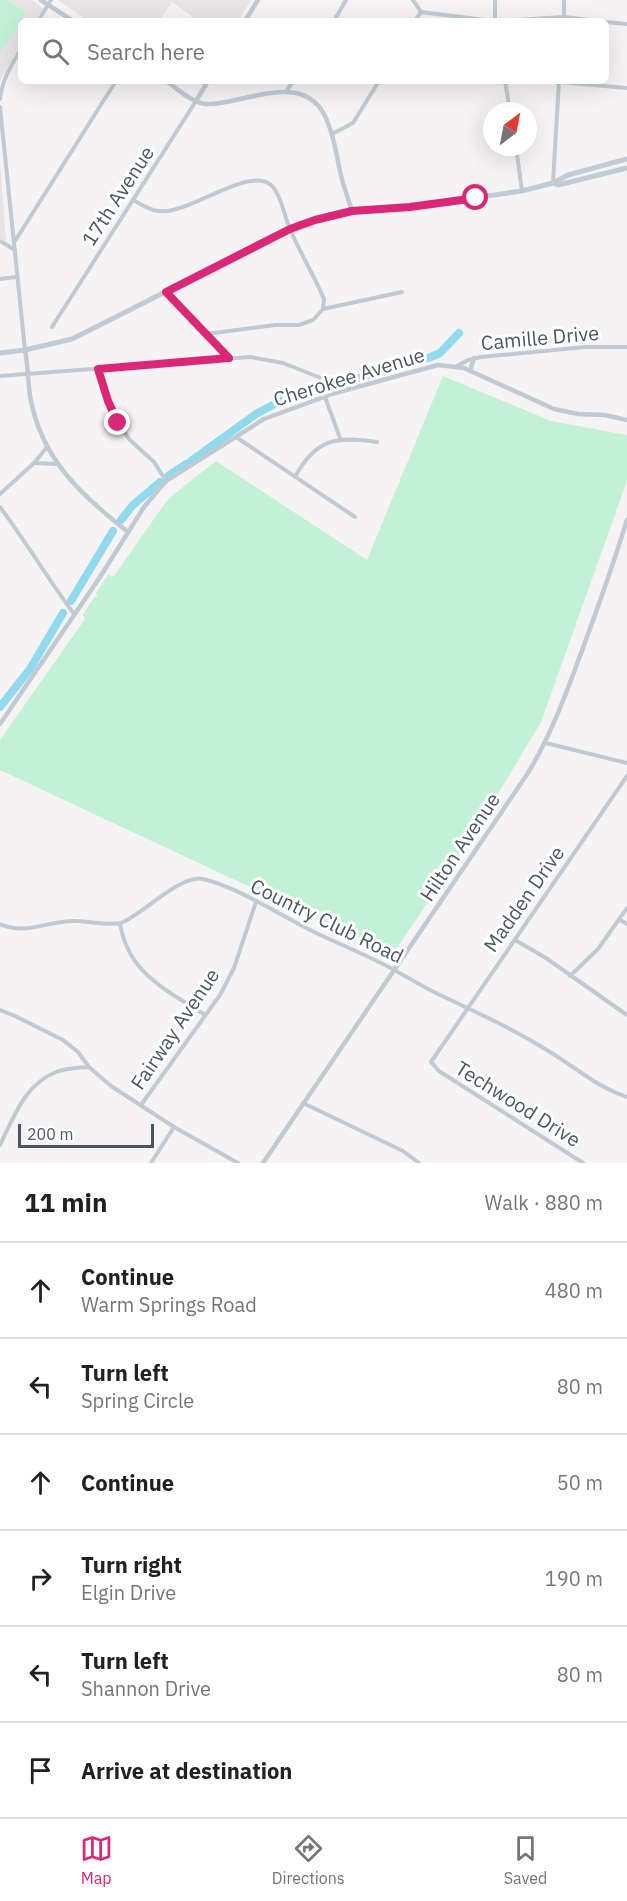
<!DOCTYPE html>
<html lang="en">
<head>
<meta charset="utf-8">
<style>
  :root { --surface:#fff; --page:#f2f2f2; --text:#202124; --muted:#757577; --line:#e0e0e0; --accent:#db2777 }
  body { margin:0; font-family:"IBM Plex Sans",sans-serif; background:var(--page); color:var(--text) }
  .compass { position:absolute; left:483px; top:102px; width:54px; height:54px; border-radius:50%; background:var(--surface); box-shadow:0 6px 24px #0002; rotate:32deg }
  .scale { position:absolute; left:18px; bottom:15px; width:136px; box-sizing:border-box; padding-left:6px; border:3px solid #4a5661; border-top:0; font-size:16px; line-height:21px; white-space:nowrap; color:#4a5661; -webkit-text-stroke:4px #fff; paint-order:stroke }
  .stop { position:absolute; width:18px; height:18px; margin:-14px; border:4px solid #db2777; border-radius:50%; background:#fff }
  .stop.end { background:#db2777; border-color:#fff; box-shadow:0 2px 6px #0008 }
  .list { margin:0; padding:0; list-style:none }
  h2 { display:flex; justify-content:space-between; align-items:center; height:78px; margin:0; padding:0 24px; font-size:26px }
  h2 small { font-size:20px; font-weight:400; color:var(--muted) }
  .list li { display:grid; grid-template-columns:39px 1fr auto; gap:18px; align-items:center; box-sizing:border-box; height:96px; padding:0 24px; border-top:2px solid var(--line) }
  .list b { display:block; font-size:22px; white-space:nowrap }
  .list p { margin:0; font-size:20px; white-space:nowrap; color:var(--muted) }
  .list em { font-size:20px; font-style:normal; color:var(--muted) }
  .icon { flex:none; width:33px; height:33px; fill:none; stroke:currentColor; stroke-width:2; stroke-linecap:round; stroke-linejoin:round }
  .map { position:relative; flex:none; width:627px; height:1163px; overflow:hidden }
  .search { position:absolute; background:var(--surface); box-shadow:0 6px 24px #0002; left:18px; right:18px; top:18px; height:66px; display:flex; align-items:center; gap:15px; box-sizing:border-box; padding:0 21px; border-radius:9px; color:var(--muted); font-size:22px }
  .sheet { height:654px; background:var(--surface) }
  nav { display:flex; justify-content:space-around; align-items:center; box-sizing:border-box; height:84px; border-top:2px solid var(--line); background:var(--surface); font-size:16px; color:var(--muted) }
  nav a { display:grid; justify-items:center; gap:3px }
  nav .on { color:var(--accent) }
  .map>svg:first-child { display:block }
</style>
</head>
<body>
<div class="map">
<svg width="627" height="1163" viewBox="0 0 627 1163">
  <rect width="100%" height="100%" fill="#f5f3f3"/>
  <path fill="#e6e4e5" d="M0 0H31L43 8 35 21H21V43L0 81Z
    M58 0H251L238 21H198L172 2 159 21H88Z
    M0 160 6 242 0 238Z"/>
  <path fill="#c3f1d5" d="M0 0H6L26 12 0 53Z
    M443 376 551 421 627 435V481L541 722 474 834 393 954 0 770V740L85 619 83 615 94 597 98 596 96 593 108 575 114 576 168 499 216 461 367 560Z"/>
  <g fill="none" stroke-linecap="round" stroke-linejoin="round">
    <path stroke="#90daee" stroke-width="8" d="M342 383 431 357 440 353 459 333
      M191 461 256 414 282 400 321 385
      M168 476 186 464
      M121 520 133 505 160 482
      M71 601 113 531
      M0 707 30 669 63 613"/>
    <path stroke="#c1cad2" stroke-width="4" d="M413 0 421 12 415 21
      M495 0V21
      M564 0V21
      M421 12 493 21
      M38 21 51 0
      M334 21 346 0
      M501 21 564 17 598 21
      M606 22 627 24
      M505 81 510 111
      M559 82 627 88
      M286 92 293 81
      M0 99C2 80 11 66 21 49
      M0 107 25 350
      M332 134 353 123 379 81
      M516 147 522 191
      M553 182 559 81
      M133 200C141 204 149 210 158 211 188 216 253 162 273 187 282 197 284 216 290 229 300 253 314 275 324 299L323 309 313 320 299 325H275L206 334 167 292
      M0 241 15 250
      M15 241 116 81
      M0 279 16 277
      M323 309 402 292
      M52 327 196 101
      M206 334 229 359
      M457 366 468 360 481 357 585 347H627
      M98 369 108 401 118 423 130 440 154 462 166 481
      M0 376 250 357 283 363 326 380 331 385 335 393
      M325 397 340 438
      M236 437 355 517
      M35 463 57 464
      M295 477C316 438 337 436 377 442
      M0 494 34 463 47 447
      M0 507C26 542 48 579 74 614
      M546 743 627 763
      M619 919 627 924
      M120 923C128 974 166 989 205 1015
      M0 924C29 936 47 920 76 921 87 921 110 926 121 923 143 914 181 874 203 879 238 887 281 916 314 932 341 945 370 956 396 971 411 979 425 988 440 995 476 1012 511 1028 545 1049 573 1065 596 1087 627 1097
      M515 940 546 958 627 1015
      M570 976 598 949 627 908
      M0 1010 15 1016 63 1040 78 1052 89 1067 111 1086 174 1127 238 1163
      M303 1103 403 1151 419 1163
      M141 1105 220 995 234 968 256 902
      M0 1145C14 1117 24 1085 56 1072 66 1068 79 1068 89 1067
      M151 1163 174 1127
      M583 1163 439 1071 431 1062 627 776"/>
    <path stroke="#c1cad2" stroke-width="4.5" d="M41 0 73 21
      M245 21 258 0
      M166 81C178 89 194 105 209 104 244 104 300 71 324 114 333 132 336 152 340 171 343 185 348 198 352 211
      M196 101 208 81
      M25 350C28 365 28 381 30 396 41 459 81 495 128 532
      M470 371 474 358
      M0 724 100 577 144 507 166 481 264 419 335 393 438 365 464 368 554 409 578 414 605 415 627 420
      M263 1163 528 773C549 738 563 702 577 664 595 616 612 568 627 520"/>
    <path stroke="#c1cbd6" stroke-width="5" d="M553 183 558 185 627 168
      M0 353 25 350 72 339 290 229 315 220 352 211 410 207 522 191 553 183 568 175 627 159"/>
  </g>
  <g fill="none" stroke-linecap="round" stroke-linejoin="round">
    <path stroke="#db2777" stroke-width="8" d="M118 423 108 401 98 369 229 358 166 292 290 229 315 220 352 211 410 207 476 198"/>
  </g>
  <g text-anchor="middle" stroke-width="6" stroke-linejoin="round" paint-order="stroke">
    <g font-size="20" fill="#4a5661" stroke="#fff">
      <text transform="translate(118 196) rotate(-57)" y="7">17th Avenue</text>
      <text transform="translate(540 338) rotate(-5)" y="7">Camille Drive</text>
      <text transform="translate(349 377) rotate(-17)" y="7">Cherokee Avenue</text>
      <text transform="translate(460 847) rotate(-56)" y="7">Hilton Avenue</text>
      <text transform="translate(524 899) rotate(-55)" y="7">Madden Drive</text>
      <text transform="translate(327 921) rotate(26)" y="7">Country Club Road</text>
      <text transform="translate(175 1029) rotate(-56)" y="7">Fairway Avenue</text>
      <text transform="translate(518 1104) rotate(32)" y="7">Techwood Drive</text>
    </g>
  </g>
</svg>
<svg class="compass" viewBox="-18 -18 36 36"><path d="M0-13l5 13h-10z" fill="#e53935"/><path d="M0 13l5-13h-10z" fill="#757577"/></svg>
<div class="scale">200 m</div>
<div class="stop" style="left:476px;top:198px"></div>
<div class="stop end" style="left:118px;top:423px"></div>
<div class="search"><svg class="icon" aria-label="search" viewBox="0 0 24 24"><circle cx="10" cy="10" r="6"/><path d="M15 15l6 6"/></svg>Search here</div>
</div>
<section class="sheet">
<h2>11 min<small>Walk · 880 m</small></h2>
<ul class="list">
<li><svg class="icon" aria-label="ahead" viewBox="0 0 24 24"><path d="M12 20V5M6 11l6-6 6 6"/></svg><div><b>Continue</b><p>Warm Springs Road</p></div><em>480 m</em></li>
<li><svg class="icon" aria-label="left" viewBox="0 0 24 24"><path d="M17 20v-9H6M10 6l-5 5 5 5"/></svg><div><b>Turn left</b><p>Spring Circle</p></div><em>80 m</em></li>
<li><svg class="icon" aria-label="ahead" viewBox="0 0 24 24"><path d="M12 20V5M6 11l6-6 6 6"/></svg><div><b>Continue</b></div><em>50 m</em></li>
<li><svg class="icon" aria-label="right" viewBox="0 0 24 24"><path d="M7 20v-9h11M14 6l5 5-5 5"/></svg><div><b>Turn right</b><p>Elgin Drive</p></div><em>190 m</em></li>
<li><svg class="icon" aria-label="left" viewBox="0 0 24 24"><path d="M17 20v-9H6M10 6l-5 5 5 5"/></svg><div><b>Turn left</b><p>Shannon Drive</p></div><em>80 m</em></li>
<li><svg class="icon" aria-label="arrive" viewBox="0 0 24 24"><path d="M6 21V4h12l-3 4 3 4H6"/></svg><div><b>Arrive at destination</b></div></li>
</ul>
</section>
<nav>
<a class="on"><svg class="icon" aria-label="map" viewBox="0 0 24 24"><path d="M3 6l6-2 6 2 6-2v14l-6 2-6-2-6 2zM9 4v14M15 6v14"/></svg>Map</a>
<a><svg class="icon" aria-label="directions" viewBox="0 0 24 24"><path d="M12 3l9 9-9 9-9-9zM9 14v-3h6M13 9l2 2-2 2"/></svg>Directions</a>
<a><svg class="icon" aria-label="saved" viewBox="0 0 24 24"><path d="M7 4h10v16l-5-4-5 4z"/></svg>Saved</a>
</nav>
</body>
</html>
